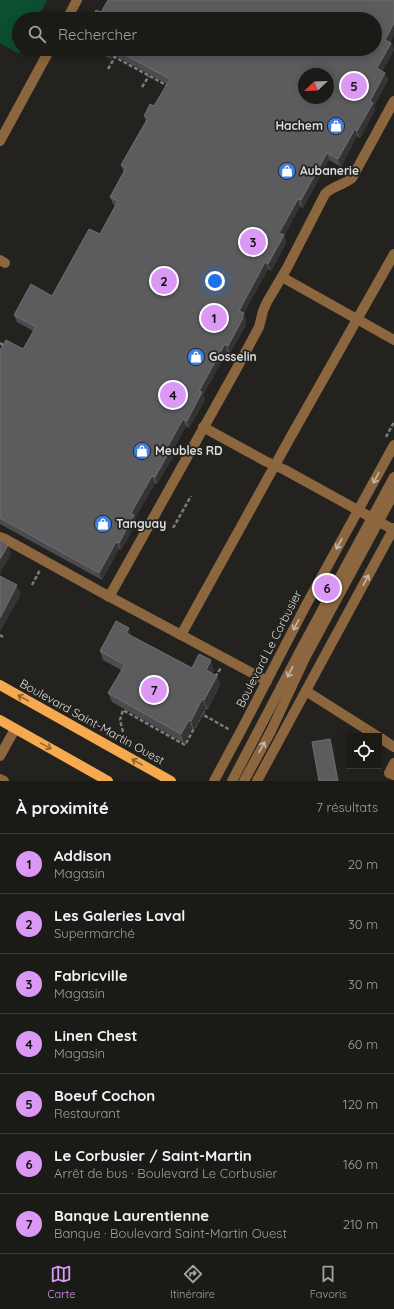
<!DOCTYPE html>
<html lang="fr">
<meta charset="utf-8">
<style>
body{margin:0;font-family:Quicksand,sans-serif;background:#272724;color:#f1f3f6}
.controls{position:absolute;right:12px;bottom:12px;display:grid;overflow:hidden;border-radius:0px;box-shadow:0 2px 10px #0003}
.controls button{width:36px;height:36px;display:grid;place-items:center;padding:0;border:0;border-bottom:1px solid #383836;background:#1a1a17;color:#f1f3f6;font:20px sans-serif}
.compass{position:absolute;left:298px;top:68px;width:36px;height:36px;border-radius:50%;background:#1a1a17;box-shadow:0 2px 10px #0003;rotate:247deg}
.you{position:absolute;left:215px;top:281px;width:14px;height:14px;margin:-10px;border:3px solid #fff;border-radius:50%;background:#1a73e8;box-shadow:0 0 0 6px #1a73e833}
.badge{display:grid;place-items:center;width:26px;height:26px;border-radius:50%;background:#db99f5;color:#111;font-size:13px;font-weight:700}
.pin{position:absolute;translate:-50% -50%;border:2px solid #fff;box-shadow:0 1px 4px #0006}
.list{margin:0;padding:0;list-style:none}
h2{display:flex;justify-content:space-between;align-items:center;height:52px;margin:0;padding:0 16px;font-size:17px}
h2 small{font-size:13px;font-weight:400;color:#9fa1a1}
.list li{display:grid;grid-template-columns:26px 1fr auto;gap:12px;align-items:center;box-sizing:border-box;height:60px;padding:0 16px;border-top:1px solid #383836}
.list b{display:block;font-size:15px;white-space:nowrap}
.list p{margin:0;font-size:13px;white-space:nowrap;color:#9fa1a1}
.list em{font-size:13px;font-style:normal;color:#9fa1a1}
.icon{flex:none;width:22px;height:22px;fill:none;stroke:currentColor;stroke-width:2;stroke-linecap:round;stroke-linejoin:round}
.map{position:relative;flex:none;width:394px;height:781px;overflow:hidden}
.search{position:absolute;background:#1a1a17;box-shadow:0 2px 10px #0003;left:12px;right:12px;top:12px;height:44px;display:flex;align-items:center;gap:10px;box-sizing:border-box;padding:0 14px;border-radius:22px;color:#9fa1a1;font-size:15px}
.sheet{height:472px;background:#1a1a17}
nav{display:flex;justify-content:space-around;align-items:center;box-sizing:border-box;height:56px;border-top:1px solid #383836;background:#1a1a17;font-size:11px;color:#9fa1a1}
nav a{display:grid;justify-items:center;gap:2px}
nav .on{color:#db99f5}
.map>svg:first-child{display:block}
</style>
<div class="map">
<svg width="394" height="781" viewBox="0 0 394 781">
<rect width="100%" height="100%" fill="#23221f"/>
<path fill="#0c4f30" d="M0,0h47l-10,19h-18v30h2l-2,5 -19,-11z"/>
<g fill="none" stroke-linecap="round" stroke-linejoin="round">
<g stroke="#7d7c7a" stroke-width="2.5" stroke-dasharray="4 2" stroke-linecap="butt">
<path d="M113,56l55,30"/>
<path d="M108,69l7,-12"/>
<path d="M142,87l7,-11"/>
<path d="M0,343l5,3"/>
<path d="M386,437l8,-15"/>
<path d="M173,528l18,-32"/>
<path d="M32,585l8,-15"/>
<path d="M0,635l3,2"/>
<path d="M215,677l6,-9"/>
<path d="M202,714l4,-6"/>
<path d="M123,732l-3,-12 3,-10 62,35 17,-31 28,16"/>
</g>
<g stroke="#8b663e" stroke-width="10">
<path d="M67,19l10,-19"/>
<path d="M0,141l50,-92"/>
<path d="M0,260l5,3"/>
<path d="M282,277l112,63"/>
<path d="M203,427l62,34 20,9 109,60"/>
<path d="M0,537l5,2 94,52 168,90"/>
<path d="M109,597l128,-229 22,-41 4,-16 4,-9 20,-34 38,-74c7,-8 19,-9 27,-16l42,-77"/>
<path d="M181,635l109,-197 104,-184"/>
<path d="M306,691l71,45"/>
<path d="M379,737l15,10"/>
<path d="M0,756l15,-27"/>
<path d="M394,763l-5,10 5,2"/>
<path d="M0,779l4,2"/>
<path d="M214,781l30,-56 61,-118 89,-162"/>
<path d="M232,781l68,-130 94,-174"/>
<path d="M244,781l27,-50 35,-75 88,-163"/>
<path d="M257,781l137,-253"/>
</g>
<g stroke="#f6a94f" stroke-width="10">
<path d="M0,685l171,96"/>
<path d="M0,720l108,61"/>
</g>
</g>
<g fill="#4c4b4f">
<path d="M101,12l289,30 1,1 3,7 -12,21 3,2 3,7 -14,26 1,4 -15,28 -3,-2 -16,31 -12,-7 -26,48 -3,-2 -16,30 2,7 -15,28 -3,-2 -24,44 2,8 -1,2 1,2 -16,28 -3,-1 -24,43 2,5 -16,28 -3,-2 -15,27 2,4 -8,13 -8,14 -2,-1 -20,35 2,4 -16,28 -2,-1 -17,31 -102,-56v-174l23,-1 10,-18 -16,-9 -3,-7 38,-19 48,-62 15,-28 -2,-2 -3,-7 14,-24 -3,-8 25,-44 -2,-5 10,-10 13,-22 -53,-29 -3,4 -19,-10h283z"/>
<path d="M131,636l61,32 22,2 -2,4 5,2 3,9 -12,24 -2,-1 -12,22 -2,-1 -8,14 -72,-41 -4,-9 13,-23 -18,-10 -3,-9z"/>
</g>
<g fill="#353435">
<path d="M394,23v13l-6,11 -3,-7z"/>
<path d="M391,43l3,7 -14,26 -3,-8z"/>
<path d="M110,49h1l3,6 -3,4 -3,-7z"/>
<path d="M385,73l3,7 -14,26 1,4 -15,28 -3,-7 13,-30z"/>
<path d="M355,129l2,7 -16,31 -3,-8z"/>
<path d="M327,153l2,7 -26,48 -2,-8z"/>
<path d="M298,199l2,7 -16,30 2,7 -15,28 -3,-7 11,-31z"/>
<path d="M265,262l3,7 -24,44 2,8 -1,2 1,2 -16,28 -2,-7 11,-35z"/>
<path d="M225,344l2,8 -24,43 2,5 -16,28 -2,-7 12,-30z"/>
<path d="M183,419l3,7 -15,27 2,4 -16,27 -2,-7 12,-29z"/>
<path d="M152,476l3,7 -20,35 2,4 -16,28 -2,-7 12,-30z"/>
<path d="M116,542l3,7 -17,31 -3,-7z"/>
<path d="M8,545l3,9 -11,20v-15z"/>
<path d="M17,585l4,9 -21,38v-14z"/>
<path d="M129,628l3,10 -6,-5z"/>
<path d="M211,660l3,10 -5,9 -3,-9z"/>
<path d="M217,676l3,9 -12,24 -4,-9z"/>
<path d="M202,699l4,9 -12,22 -3,-9z"/>
<path d="M189,720l3,9 -8,14 -3,-9z"/>
<path d="M330,739l2,5 6,37z"/>
</g>
<g fill="#5c5b5e" stroke="#706f71" fill-rule="evenodd">
<path d="M108,0h286v23l-9,17 6,3 -14,25 8,5 -15,28 3,2 -16,28 -2,-2 -17,30 -11,-6 -26,47 -3,-1 -19,34 5,2 -16,29 -3,-2 -26,49 5,2 -2,4 1,1 -15,28 -3,-2 -26,47 3,1 -15,29 -4,-2 -16,29 3,1 -7,14 -8,14 -3,-1 -21,37 3,2 -15,28 -3,-1 -17,31 -99,-55v-168l6,-10 17,9 13,-22 -22,-12 17,-31 21,12 37,-67 11,5 18,-33 -8,-4 16,-29 -5,-3 27,-47 -4,-2 6,-12 4,2 16,-27 -56,-30h261v-30h-284l5,-9 5,2zM304,74h24v24h-24z"/>
<path d="M103,49h7l-2,3z"/>
<path d="M0,540l8,5 -8,14z"/>
<path d="M0,576l17,9 -17,33z"/>
<path d="M116,621l13,7 -3,5 66,35 7,-14 12,6 -5,10 11,6 -13,24 -2,-1 -11,22 -2,-1 -8,14 -73,-41 17,-28 -25,-14z"/>
<path d="M330,739l8,42h-19l-7,-39z"/>
</g>
<defs><path id="oneway-shaft" d="M-6 0H5M1.5-3L5.5 0L1.5 3" fill="none" stroke-width="1.6" stroke-linecap="round" stroke-linejoin="round"/></defs>
<g stroke="#c4b9ac">
<use href="#oneway-shaft" transform="translate(376 478) rotate(118)"/>
<use href="#oneway-shaft" transform="translate(339 544) rotate(119)"/>
<use href="#oneway-shaft" transform="translate(366 580) rotate(-62)"/>
<use href="#oneway-shaft" transform="translate(296 625) rotate(118)"/>
<use href="#oneway-shaft" transform="translate(290 672) rotate(117)"/>
<use href="#oneway-shaft" transform="translate(262 747) rotate(-61)"/>
</g>
<g stroke="#8c6637">
<use href="#oneway-shaft" transform="translate(23 698) rotate(-151)"/>
<use href="#oneway-shaft" transform="translate(46 746) rotate(29)"/>
<use href="#oneway-shaft" transform="translate(137 762) rotate(-151)"/>
</g>
<defs>
<symbol id="shop-disc" viewBox="-11 -11 22 22"><circle r="9.5" fill="#3f7fe0" stroke="#23221f"/><path d="M-5-2.5h2.3a2.7 3.5 0 0 1 5.4 0H5L5.5 6h-11ZM-1.5-2.5h3a1.5 2.3 0 0 0-3 0Z" fill="#fff"/></symbol>
</defs>
<g fill-rule="evenodd">
<use href="#shop-disc" x="326" y="116" width="20" height="20"/>
<use href="#shop-disc" x="277" y="161" width="20" height="20"/>
<use href="#shop-disc" x="186" y="347" width="20" height="20"/>
<use href="#shop-disc" x="132" y="441" width="20" height="20"/>
<use href="#shop-disc" x="93" y="514" width="20" height="20"/>
</g>
<g text-anchor="middle" stroke-width="3.5" stroke-linejoin="round" paint-order="stroke">
<g font-size="12" font-weight="bold" fill="#dddddb" stroke="#23221f" text-anchor="start">
<text x="323" y="130" text-anchor="end">Hachem</text>
<text x="300" y="175">Aubanerie</text>
<text x="209" y="361">Gosselin</text>
<text x="155" y="455">Meubles RD</text>
<text x="116" y="528">Tanguay</text>
</g>
<g font-size="12" fill="#dddddb" stroke="#23221f">
<text transform="translate(269 649) rotate(-63)" y="4">Boulevard Le Corbusier</text>
<text transform="translate(92 722) rotate(29)" y="4">Boulevard Saint-Martin Ouest</text>
</g>
</g>
</svg>
<div class="controls">
<button><svg class="icon" aria-label="locate" viewBox="0 0 24 24"><circle cx="12" cy="12" r="6"/><path d="M12 2v4M12 18v4M2 12h4M18 12h4"/></svg></button>
</div>
<svg class="compass" viewBox="-18 -18 36 36"><path d="M0-13l5 13h-10z" fill="#e53935"/><path d="M0 13l5-13h-10z" fill="#9fa1a1"/></svg>
<div class="you"></div>
<div class="pin badge" style="left:214px;top:318px">1</div>
<div class="pin badge" style="left:164px;top:281px">2</div>
<div class="pin badge" style="left:253px;top:242px">3</div>
<div class="pin badge" style="left:173px;top:395px">4</div>
<div class="pin badge" style="left:354px;top:86px">5</div>
<div class="pin badge" style="left:327px;top:588px">6</div>
<div class="pin badge" style="left:154px;top:690px">7</div>
<div class="search"><svg class="icon" aria-label="search" viewBox="0 0 24 24"><circle cx="10" cy="10" r="6"/><path d="M15 15l6 6"/></svg>Rechercher</div>
</div>
<section class="sheet">
<h2>À proximité<small>7 résultats</small></h2>
<ul class="list">
<li><span class="badge">1</span><div><b>Addison</b><p>Magasin</p></div><em>20 m</em></li>
<li><span class="badge">2</span><div><b>Les Galeries Laval</b><p>Supermarché</p></div><em>30 m</em></li>
<li><span class="badge">3</span><div><b>Fabricville</b><p>Magasin</p></div><em>30 m</em></li>
<li><span class="badge">4</span><div><b>Linen Chest</b><p>Magasin</p></div><em>60 m</em></li>
<li><span class="badge">5</span><div><b>Boeuf Cochon</b><p>Restaurant</p></div><em>120 m</em></li>
<li><span class="badge">6</span><div><b>Le Corbusier / Saint-Martin</b><p>Arrêt de bus · Boulevard Le Corbusier</p></div><em>160 m</em></li>
<li><span class="badge">7</span><div><b>Banque Laurentienne</b><p>Banque · Boulevard Saint-Martin Ouest</p></div><em>210 m</em></li>
</ul>
</section>
<nav>
<a class="on"><svg class="icon" aria-label="map" viewBox="0 0 24 24"><path d="M3 6l6-2 6 2 6-2v14l-6 2-6-2-6 2zM9 4v14M15 6v14"/></svg>Carte</a>
<a><svg class="icon" aria-label="directions" viewBox="0 0 24 24"><path d="M12 3l9 9-9 9-9-9zM9 14v-3h6M13 9l2 2-2 2"/></svg>Itinéraire</a>
<a><svg class="icon" aria-label="saved" viewBox="0 0 24 24"><path d="M7 4h10v16l-5-4-5 4z"/></svg>Favoris</a>
</nav>
